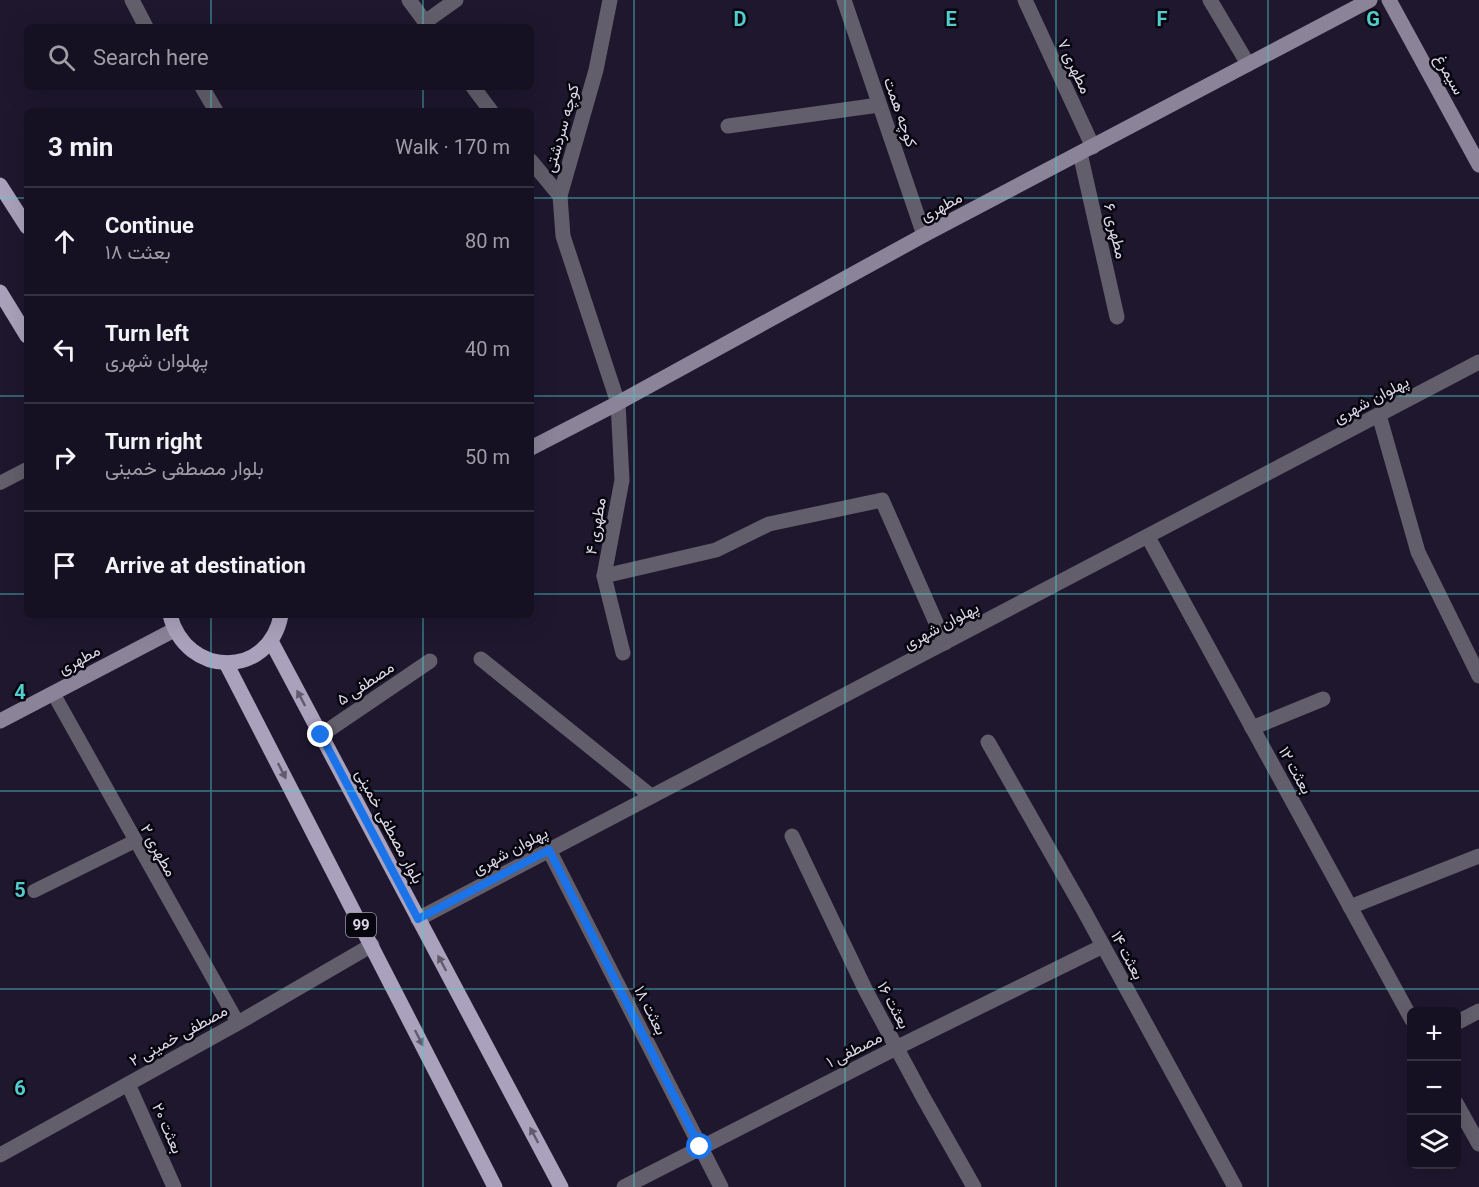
<!DOCTYPE html>
<meta charset="utf-8">
<style>
body{margin:0;font-family:Roboto,Vazirmatn,sans-serif;background:#1f1a2a;color:#f1f3f6}
.controls{position:absolute;right:18px;bottom:18px;display:grid;overflow:hidden;border-radius:9px;box-shadow:0 6px 24px #0002}
.controls button{width:54px;height:54px;display:grid;place-items:center;padding:0;border:0;border-bottom:2px solid #353140;background:#161122;color:#f1f3f6;font:30px sans-serif}
.stop{position:absolute;width:18px;height:18px;margin:-14px;border:4px solid #1a73e8;border-radius:50%;background:#fff}
.stop.end{background:#1a73e8;border-color:#fff;box-shadow:0 2px 6px #0008}
.list{margin:0;padding:0;list-style:none}
h2{display:flex;justify-content:space-between;align-items:center;height:78px;margin:0;padding:0 24px;font-size:26px}
h2 small{font-size:20px;font-weight:400;color:#9e9da5}
.list li{display:grid;grid-template-columns:39px 1fr auto;gap:18px;align-items:center;box-sizing:border-box;height:108px;padding:0 24px;border-top:2px solid #353140}
.list b{display:block;font-size:22px;white-space:nowrap}
.list p{margin:0;font-size:20px;white-space:nowrap;color:#9e9da5}
.list em{font-size:20px;font-style:normal;color:#9e9da5}
.icon{flex:none;width:33px;height:33px;fill:none;stroke:currentColor;stroke-width:2;stroke-linecap:round;stroke-linejoin:round}
.map{position:relative;flex:none;width:1479px;height:1187px;overflow:hidden}
.search{position:absolute;background:#161122;box-shadow:0 6px 24px #0002;left:24px;top:24px;width:510px;height:66px;display:flex;align-items:center;gap:15px;box-sizing:border-box;padding:0 21px;border-radius:9px;color:#9e9da5;font-size:22px}
.panel{position:absolute;background:#161122;box-shadow:0 6px 24px #0002;left:24px;top:108px;width:510px;height:510px;border-radius:9px}
.map>svg:first-child{display:block}
</style>
<div class="map">
<svg width="1479" height="1187" viewBox="0 0 1479 1187">
<rect width="100%" height="100%" fill="#1e172e"/>
<g fill="none" stroke-linecap="round" stroke-linejoin="round">
<g stroke="#625e6b" stroke-width="14">
<path d="M0,483l27,-14"/>
<path d="M53,693l185,330"/>
<path d="M34,891l101,-50"/>
</g>
<g stroke="#625e6b" stroke-width="15">
<path d="M132,0l14,27"/>
<path d="M409,0l20,27"/>
<path d="M610,0l-14,70 -36,126 3,40 55,167 4,77 -18,96 19,77"/>
<path d="M844,0l80,235"/>
<path d="M1025,0l68,147"/>
<path d="M1210,0l38,64"/>
<path d="M425,22l31,-22"/>
<path d="M202,87l14,24"/>
<path d="M473,87l18,24"/>
<path d="M728,126l151,-21"/>
<path d="M1080,153l37,164"/>
<path d="M531,161l29,35"/>
<path d="M1379,415l39,137 61,124"/>
<path d="M1148,537l264,483"/>
<path d="M604,576l112,-26 53,-26 113,-24 63,143"/>
<path d="M481,659l170,137"/>
<path d="M1252,728l71,-29"/>
<path d="M321,735l109,-74"/>
<path d="M988,742l95,167 152,278"/>
<path d="M792,836l74,155 57,106 51,90"/>
<path d="M549,850l172,337"/>
<path d="M1350,907l129,-51"/>
<path d="M418,919l1061,-557"/>
<path d="M1456,1023l23,-12"/>
<path d="M128,1084l46,103"/>
<path d="M1456,1103l23,41"/>
<path d="M0,1155l238,-132 134,-78"/>
<path d="M624,1187l272,-139 207,-102"/>
</g>
<g stroke="#8b8499" stroke-width="15">
<path d="M1389,0l90,165"/>
<path d="M531,448l87,-45 306,-168 446,-235"/>
<path d="M0,721l174,-91"/>
</g>
<g stroke="#aaa2bc" stroke-width="15">
<path d="M0,185l27,42"/>
<path d="M0,292l27,44"/>
<path d="M170,615c16,63 99,64 111,0"/>
<path d="M271,641l290,546"/>
<path d="M226,663l269,524"/>
</g>
</g>
<defs><path id="oneway-solid" d="M-6-.8H1V-3.2L6.5 0L1 3.2V.8H-6Z" transform="scale(1.5)"/></defs>
<g fill="#615b6e">
<use href="#oneway-solid" transform="translate(301 698) rotate(-118)"/>
<use href="#oneway-solid" transform="translate(282 771) rotate(63)"/>
<use href="#oneway-solid" transform="translate(442 963) rotate(-118)"/>
<use href="#oneway-solid" transform="translate(419 1038) rotate(63)"/>
<use href="#oneway-solid" transform="translate(534 1135) rotate(-118)"/>
</g>
<g fill="none" stroke-linecap="round" stroke-linejoin="round">
<path stroke="#1a73e8" stroke-width="8" d="M321,735l97,184 131,-69 151,297"/>
</g>
<path fill="none" stroke="#52cdcf" stroke-width="1.5" stroke-opacity="0.55" d="M211,0v27M423,0v27M634,0v1187M845,0v1187M1056,0v1187M1268,0v1187M211,87v24M423,87v24M0,198h27M531,198h948M0,396h27M531,396h948M0,594h27M531,594h948M211,615v572M423,615v572M0,791h1479M0,989h1479"/>
<g text-anchor="middle" stroke-width="5" stroke-linejoin="round" paint-order="stroke">
<rect fill="#07050e" stroke="#9b97a5" stroke-width="1.5" x="346" y="913" width="30" height="24" rx="4.5"/>
<g font-size="15" font-weight="bold" fill="#dad6e6">
<text x="361" y="930">99</text>
</g>
<g font-size="16" fill="#dad6e6" stroke="#07050e">
<text transform="translate(1075 66) rotate(65)" y="6">مطهری ۷</text>
<text transform="translate(1450 74) rotate(61)" y="6">سیمرغ</text>
<text transform="translate(901 112) rotate(71)" y="6">کوچه همت</text>
<text transform="translate(561 128) rotate(-74)" y="6">کوچه سردشتی</text>
<text transform="translate(941 206) rotate(-28)" y="6">مطهری</text>
<text transform="translate(1116 231) rotate(77)" y="6">مطهری ۶</text>
<text transform="translate(1371 399) rotate(-28)" y="6">پهلوان شهری</text>
<text transform="translate(595 526) rotate(-80)" y="6">مطهری ۴</text>
<text transform="translate(941 625) rotate(-28)" y="6">پهلوان شهری</text>
<text transform="translate(79 659) rotate(-28)" y="6">مطهری</text>
<text transform="translate(365 683) rotate(-34)" y="6">مصطفی ۵</text>
<text transform="translate(1296 770) rotate(61)" y="6">بعثت ۱۲</text>
<text transform="translate(390 826) rotate(62)" y="6">بلوار مصطفی خمینی</text>
<text transform="translate(159 850) rotate(61)" y="6">مطهری ۲</text>
<text transform="translate(510 850) rotate(-28)" y="6">پهلوان شهری</text>
<text transform="translate(1128 955) rotate(62)" y="6">بعثت ۱۴</text>
<text transform="translate(894 1005) rotate(62)" y="6">بعثت ۱۶</text>
<text transform="translate(651 1010) rotate(63)" y="6">بعثت ۱۸</text>
<text transform="translate(178 1035) rotate(-29)" y="6">مصطفی خمینی ۲</text>
<text transform="translate(854 1049) rotate(-27)" y="6">مصطفی ۱</text>
<text transform="translate(168 1128) rotate(66)" y="6">بعثت ۲۰</text>
</g>
</g>
<g font-size="20" text-anchor="middle" font-weight="bold" fill="#52cdcf" stroke="#07050e" stroke-width="5" stroke-linejoin="round" paint-order="stroke">
<text x="740" y="26">D</text>
<text x="951" y="26">E</text>
<text x="1162" y="26">F</text>
<text x="1373" y="26">G</text>
<text x="20" y="699">4</text>
<text x="20" y="897">5</text>
<text x="20" y="1095">6</text>
</g>
</svg>
<div class="controls">
<button>+</button>
<button>−</button>
<button><svg class="icon" aria-label="layers" viewBox="0 0 24 24"><path d="M12 4l9 5-9 5-9-5zM3 14l9 5 9-5"/></svg></button>
</div>
<div class="stop" style="left:700px;top:1147px"></div>
<div class="stop end" style="left:321px;top:735px"></div>
<div class="search"><svg class="icon" aria-label="search" viewBox="0 0 24 24"><circle cx="10" cy="10" r="6"/><path d="M15 15l6 6"/></svg>Search here</div>
<section class="panel">
<h2>3 min<small>Walk · 170 m</small></h2>
<ul class="list">
<li><svg class="icon" aria-label="ahead" viewBox="0 0 24 24"><path d="M12 20V5M6 11l6-6 6 6"/></svg><div><b>Continue</b><p>بعثت ۱۸</p></div><em>80 m</em></li>
<li><svg class="icon" aria-label="left" viewBox="0 0 24 24"><path d="M17 20v-9H6M10 6l-5 5 5 5"/></svg><div><b>Turn left</b><p>پهلوان شهری</p></div><em>40 m</em></li>
<li><svg class="icon" aria-label="right" viewBox="0 0 24 24"><path d="M7 20v-9h11M14 6l5 5-5 5"/></svg><div><b>Turn right</b><p>بلوار مصطفی خمینی</p></div><em>50 m</em></li>
<li><svg class="icon" aria-label="arrive" viewBox="0 0 24 24"><path d="M6 21V4h12l-3 4 3 4H6"/></svg><div><b>Arrive at destination</b></div></li>
</ul>
</section>
</div>
